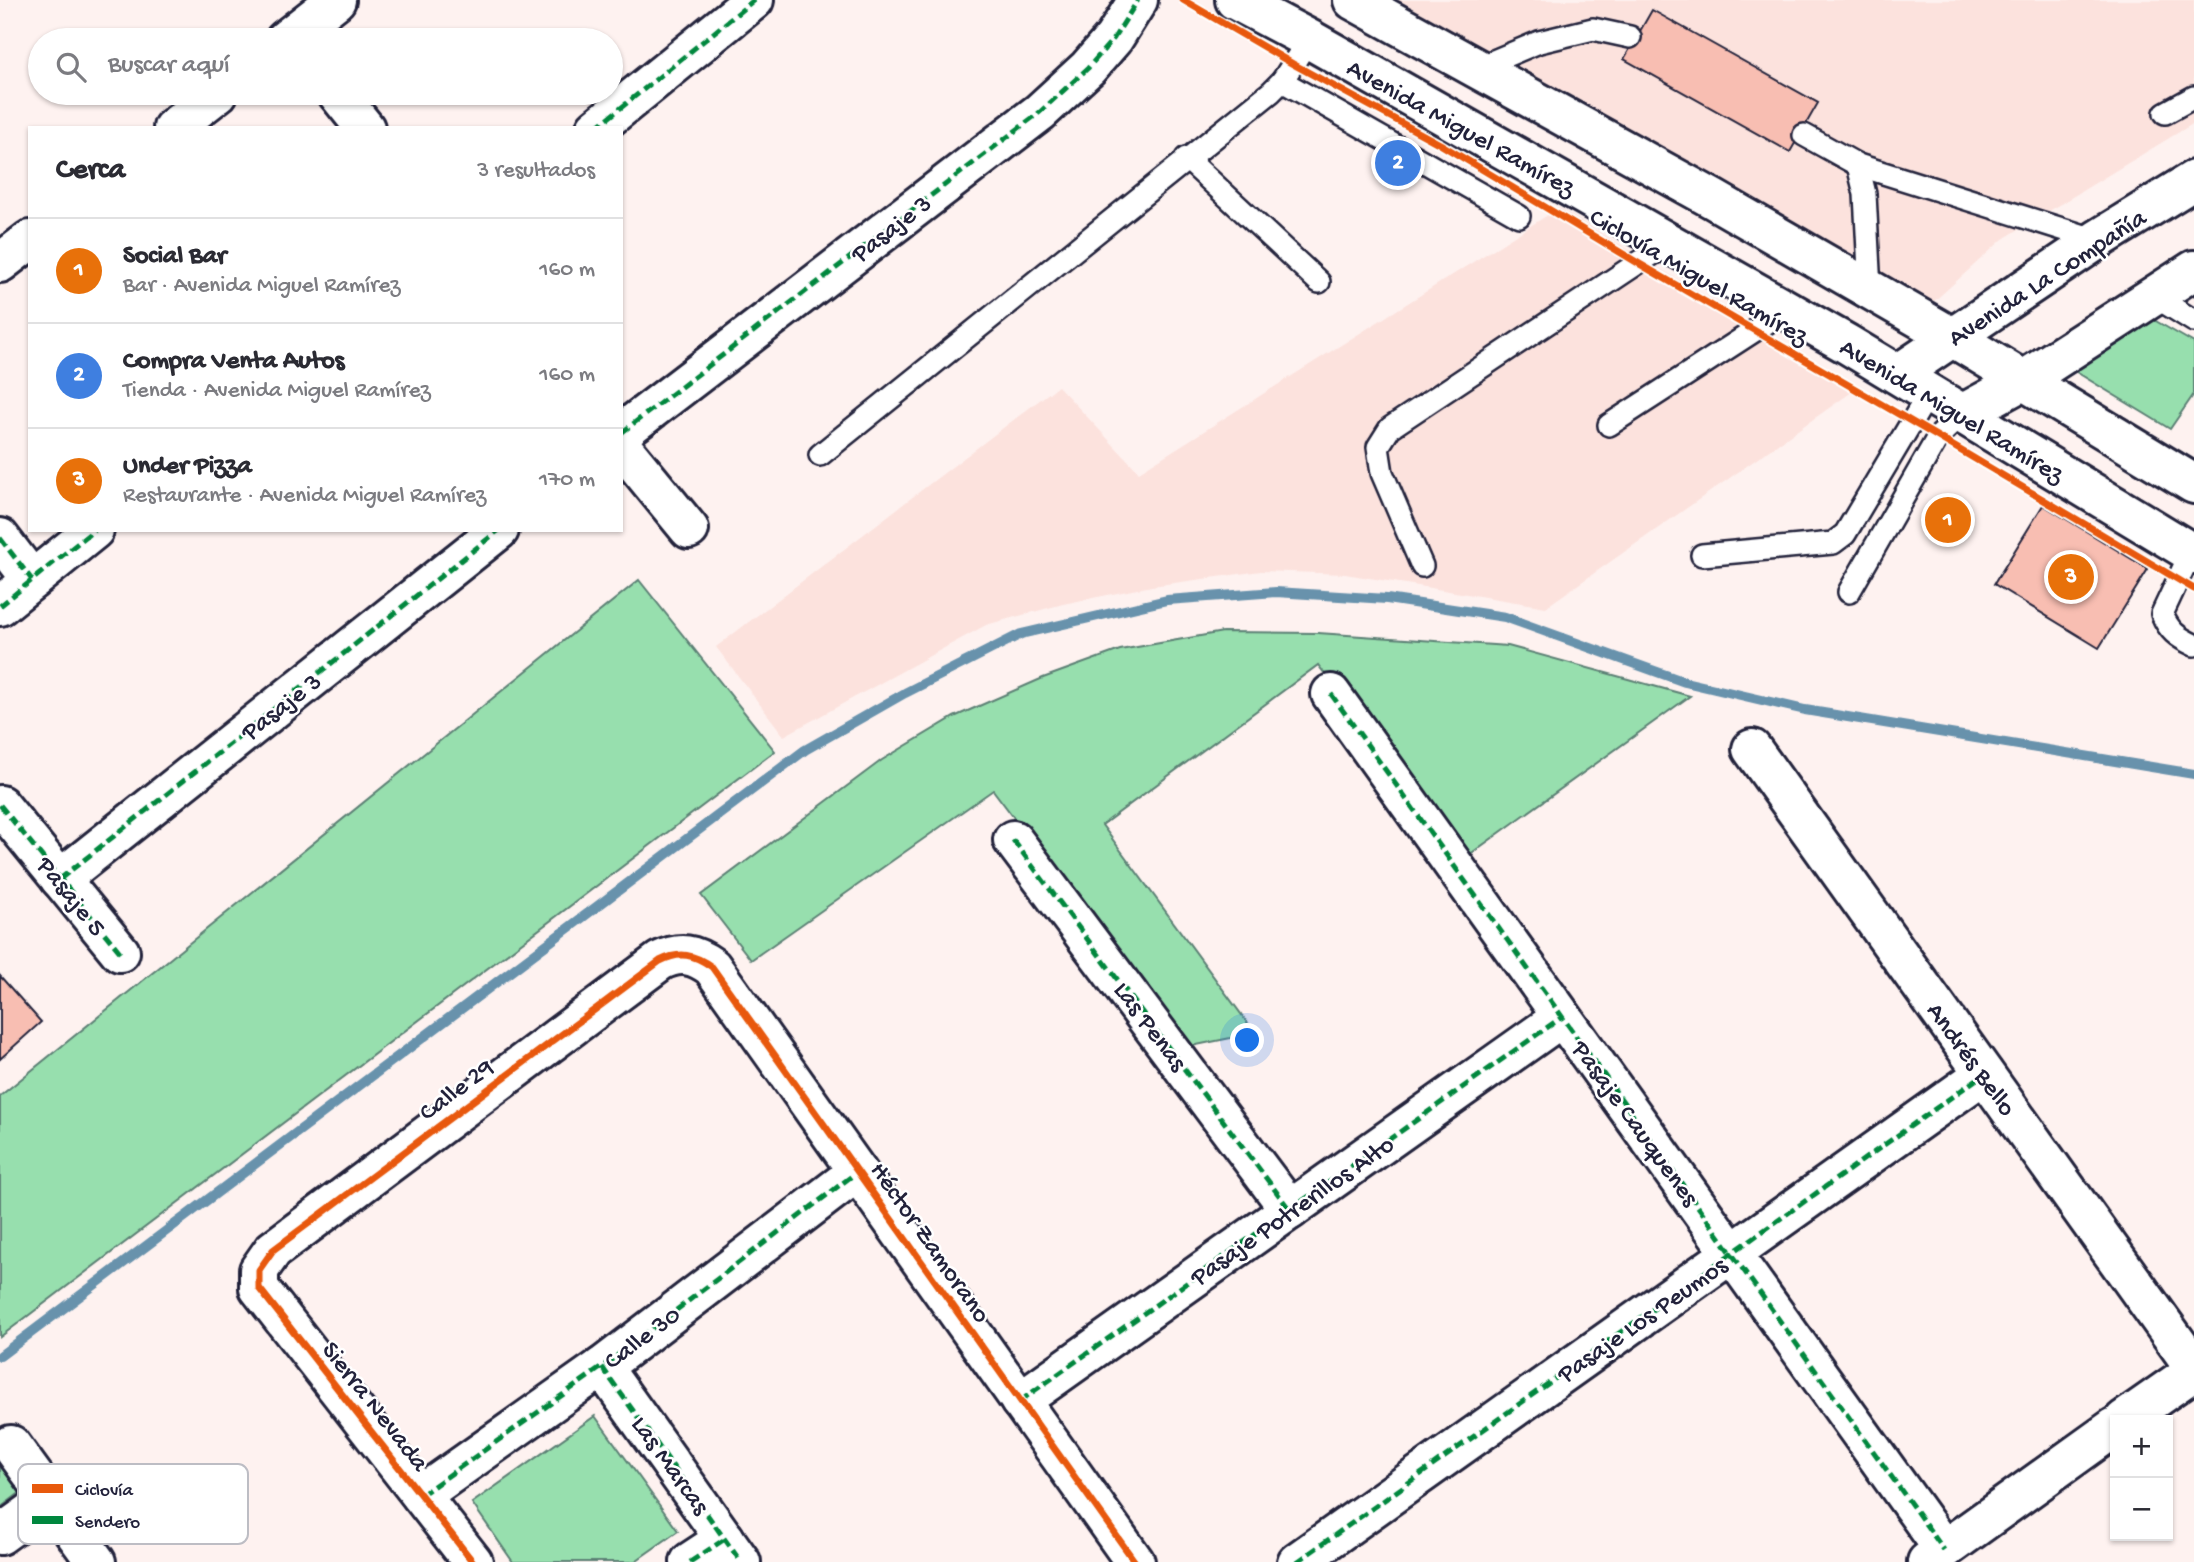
<!DOCTYPE html>
<html lang="es">
<meta charset="utf-8">
<style>
body{margin:0;font-family:"Gochi Hand",sans-serif;background:#f2f2f3;color:#2b2b33}
.controls{position:absolute;right:21px;bottom:21px;display:grid;overflow:hidden;border-radius:0px;box-shadow:0 2px 5px #0004}
.controls button{width:63px;height:63px;display:grid;place-items:center;padding:0;border:0;border-bottom:2px solid #e1e1e2;background:#fff;color:#2b2b33;font:35px sans-serif}
.you{position:absolute;left:1248px;top:1041px;width:24px;height:24px;margin:-18px;border:5px solid #fff;border-radius:50%;background:#1a73e8;box-shadow:0 0 0 10px #1a73e833}
.badge{display:grid;place-items:center;width:46px;height:46px;border-radius:50%;background:#c8321e;color:#fff;font-size:23px;font-weight:700}
.pin{position:absolute;translate:-50% -50%;border:4px solid #fff;box-shadow:0 2px 7px #0006}
.list{margin:0;padding:0;list-style:none}
h2{display:flex;justify-content:space-between;align-items:center;height:91px;margin:0;padding:0 28px;font-size:30px}
h2 small{font-size:23px;font-weight:400;color:#7c7c81}
.list li{display:grid;grid-template-columns:46px 1fr auto;gap:21px;align-items:center;box-sizing:border-box;height:105px;padding:0 28px;border-top:2px solid #e1e1e2}
.list b{display:block;font-size:26px;white-space:nowrap}
.list p{margin:0;font-size:23px;white-space:nowrap;color:#7c7c81}
.list em{font-size:23px;font-style:normal;color:#7c7c81}
.icon{flex:none;width:38px;height:38px;fill:none;stroke:currentColor;stroke-width:2;stroke-linecap:round;stroke-linejoin:round}
.map{position:relative;flex:none;width:2194px;height:1562px;overflow:hidden}
.search{position:absolute;background:#fff;box-shadow:0 2px 5px #0004;left:28px;top:28px;width:595px;height:77px;display:flex;align-items:center;gap:18px;box-sizing:border-box;padding:0 24px;border-radius:38px;color:#7c7c81;font-size:26px}
.panel{position:absolute;background:#fff;box-shadow:0 2px 5px #0004;left:28px;top:126px;width:595px;height:406px;border-radius:0px}
.map>svg:first-child{display:block}
</style>
<div class="map">
<svg width="2194" height="1562" viewBox="0 0 2194 1562">
<rect width="100%" height="100%" fill="#fef2f0"/>
<filter id="ink" filterUnits="userSpaceOnUse"><feTurbulence type="fractalNoise" baseFrequency=".0143" numOctaves="2"/><feDisplacementMap in="SourceGraphic" scale="14" xChannelSelector="R" yChannelSelector="G"/><feConvolveMatrix kernelMatrix="1 2 1 2 8 2 1 2 1" color-interpolation-filters="sRGB"/></filter>
<g filter="url(#ink)">
<g fill="#fce2dd">
<path d="M1357,0h837v123l-191,116 -83,75z"/>
<path d="M1559,208l300,179 -313,220 -201,-33 -84,-3 -109,15 -89,18 -77,21 -202,111 -68,-89 342,-261 81,86z"/>
</g>
<g fill="#97dfae" stroke="#5c8074" stroke-width="2">
<path d="M2154,320l40,23v51l-24,35 -97,-59z"/>
<path d="M639,580l136,171 -775,586v-241z"/>
<path d="M1223,632l95,1 190,13 182,50 -224,161 -148,-192 -216,160 153,208 -68,14 -194,-257 -242,170 -50,-65 181,-135 72,-43 89,-39 77,-28z"/>
<path d="M595,1416l83,115 -44,31h-121l-41,-59z"/>
<path d="M0,1461l21,31 -21,16z"/>
</g>
<g fill="none" stroke-linecap="round" stroke-linejoin="round">
<path stroke="#6892ac" stroke-width="10" d="M0,1356l805,-606 100,-57 116,-59 146,-34 109,-8 111,7 118,18 180,65 120,28 389,64"/>
</g>
<g fill="#f8beb2" stroke="#22223b" stroke-width="2">
<path d="M1652,10l166,93 -28,49 -166,-93z"/>
<path d="M2043,505l105,64 -49,79 -105,-64z"/>
<path d="M0,976l41,46 -41,37z"/>
</g>
<g fill="none" stroke-linecap="round" stroke-linejoin="round">
<defs>
<g id="service">
<path d="M1309,39l-27,42 237,135"/>
<path d="M1477,68l62,-26 54,-13 37,8"/>
<path d="M2165,113l29,-16"/>
<path d="M1804,135l54,30 239,75"/>
<path d="M1186,158l133,124"/>
<path d="M1858,165l7,29 5,96"/>
<path d="M2154,296l40,25"/>
<path d="M1609,425l159,-103 13,-16"/>
<path d="M820,455l451,-363 11,-11"/>
<path d="M2191,552l-29,62c7,17 15,23 32,31"/>
<path d="M1702,555l131,-12 12,-9 84,-141"/>
<path d="M1422,566l-40,-93 -4,-26 12,-19 248,-165 33,-20"/>
<path d="M1849,592l89,-155 24,-23"/>
</g>
<g id="minor">
<path d="M285,40l51,-40"/>
<path d="M337,93l28,35"/>
<path d="M173,128l45,-35"/>
<path d="M596,128l158,-128"/>
<path d="M0,263l30,-23"/>
<path d="M621,433l419,-321 48,-44 26,-30 24,-38"/>
<path d="M621,446l68,83"/>
<path d="M0,538l32,42"/>
<path d="M0,606l94,-76"/>
<path d="M1331,694l613,856"/>
<path d="M1752,749l442,618"/>
<path d="M0,805l120,147"/>
<path d="M1013,840l277,370"/>
<path d="M60,879l439,-349"/>
<path d="M602,1367l139,195"/>
<path d="M1020,1401l542,-384"/>
<path d="M11,1445l85,117"/>
<path d="M421,1495l181,-128 255,-195"/>
<path d="M0,1535l50,-36"/>
<path d="M473,1562l-214,-274v-18l14,-20 387,-289c20,-10 34,-7 52,6l423,595"/>
<path d="M690,1562l35,-23"/>
<path d="M1297,1562l687,-488"/>
</g>
<g id="tertiary">
<path d="M2124,1420l70,-49"/>
<path d="M1927,1562l188,-135"/>
</g>
<g id="secondary">
<path d="M1235,0l74,39 538,305 347,210"/>
<path d="M1353,0l360,199 239,138 242,147"/>
<path d="M1898,374l199,-134 97,-60"/>
<path d="M1962,414l62,-34 170,-110"/>
</g>
</defs>
<use href="#service" stroke="#22223b" stroke-width="26"/>
<use href="#minor" stroke="#22223b" stroke-width="44"/>
<use href="#tertiary" stroke="#22223b" stroke-width="44"/>
<use href="#secondary" stroke="#22223b" stroke-width="44"/>
<use href="#service" stroke="#fff" stroke-width="21"/>
<use href="#minor" stroke="#fff" stroke-width="38"/>
<use href="#tertiary" stroke="#fff" stroke-width="38"/>
<use href="#secondary" stroke="#fff" stroke-width="38"/>
<g stroke="#00873e" stroke-width="5" stroke-dasharray="10 5" stroke-linecap="butt">
<path d="M596,128l158,-128"/>
<path d="M621,433l419,-321 48,-44 26,-30 24,-38"/>
<path d="M0,538l32,42"/>
<path d="M0,606l94,-76"/>
<path d="M1331,694l613,856"/>
<path d="M0,805l120,147"/>
<path d="M1013,840l277,370"/>
<path d="M60,879l439,-349"/>
<path d="M602,1367l139,195"/>
<path d="M1020,1401l542,-384"/>
<path d="M421,1495l181,-128 255,-195"/>
<path d="M690,1562l35,-23"/>
<path d="M1297,1562l687,-488"/>
</g>
<defs>
<g id="cycleway">
<path d="M1183,0l110,64 147,80 198,119 300,174 256,152"/>
<path d="M473,1562l-214,-274v-18l14,-20 387,-289c20,-10 34,-7 52,6l423,595"/>
</g>
</defs>
<use href="#cycleway" stroke="#fff" stroke-width="11"/>
<use href="#cycleway" stroke="#e8590c" stroke-width="7"/>
</g>
</g>
<g text-anchor="middle" stroke-width="5" stroke-linejoin="round" paint-order="stroke">
<g font-size="26" fill="#22223b" stroke="#fff">
<text transform="translate(1462 126) rotate(29)" y="9">Avenida Miguel Ramírez</text>
<text transform="translate(890 227) rotate(-38)" y="9">Pasaje 3</text>
<text transform="translate(1700 275) rotate(30)" y="9">Ciclovía Miguel Ramírez</text>
<text transform="translate(2046 276) rotate(-33)" y="9">Avenida La Compañía</text>
<text transform="translate(1953 409) rotate(31)" y="9">Avenida Miguel Ramírez</text>
<text transform="translate(280 705) rotate(-38)" y="9">Pasaje 3</text>
<text transform="translate(73 895) rotate(51)" y="9">Pasaje 5</text>
<text transform="translate(1152 1025) rotate(53)" y="9">Las Penas</text>
<text transform="translate(1973 1058) rotate(54)" y="9">Andrés Bello</text>
<text transform="translate(455 1088) rotate(-37)" y="9">Calle 29</text>
<text transform="translate(1637 1122) rotate(54)" y="9">Pasaje Cauquenes</text>
<text transform="translate(1291 1209) rotate(-35)" y="9">Pasaje Potrerillos Alto</text>
<text transform="translate(932 1241) rotate(55)" y="9">Héctor Zamorano</text>
<text transform="translate(1641 1318) rotate(-35)" y="9">Pasaje Los Peumos</text>
<text transform="translate(641 1336) rotate(-37)" y="9">Calle 30</text>
<text transform="translate(377 1405) rotate(52)" y="9">Sierra Nevada</text>
<text transform="translate(672 1464) rotate(54)" y="9">Las Marcas</text>
</g>
</g>
<rect x="18" y="1464" width="230" height="80" rx="10" fill="#fff" stroke="#bdbdc4" stroke-width="2"/>
<rect x="32" y="1484" width="31" height="9" fill="#e8590c"/>
<rect x="32" y="1516" width="31" height="8" fill="#00873e"/>
<g font-size="19" fill="#22223b">
<text x="75" y="1495">Ciclovía</text>
<text x="75" y="1527">Sendero</text>
</g>
</svg>
<div class="controls">
<button>+</button>
<button>−</button>
</div>
<div class="you"></div>
<div class="pin badge" style="left:1948px;top:520px;background:#e8710a">1</div>
<div class="pin badge" style="left:1398px;top:163px;background:#3f7fe0">2</div>
<div class="pin badge" style="left:2071px;top:577px;background:#e8710a">3</div>
<div class="search"><svg class="icon" aria-label="search" viewBox="0 0 24 24"><circle cx="10" cy="10" r="6"/><path d="M15 15l6 6"/></svg>Buscar aquí</div>
<section class="panel">
<h2>Cerca<small>3 resultados</small></h2>
<ul class="list">
<li><span class="badge" style="background:#e8710a">1</span><div><b>Social Bar</b><p>Bar · Avenida Miguel Ramírez</p></div><em>160 m</em></li>
<li><span class="badge" style="background:#3f7fe0">2</span><div><b>Compra Venta Autos</b><p>Tienda · Avenida Miguel Ramírez</p></div><em>160 m</em></li>
<li><span class="badge" style="background:#e8710a">3</span><div><b>Under Pizza</b><p>Restaurante · Avenida Miguel Ramírez</p></div><em>170 m</em></li>
</ul>
</section>
</div>
